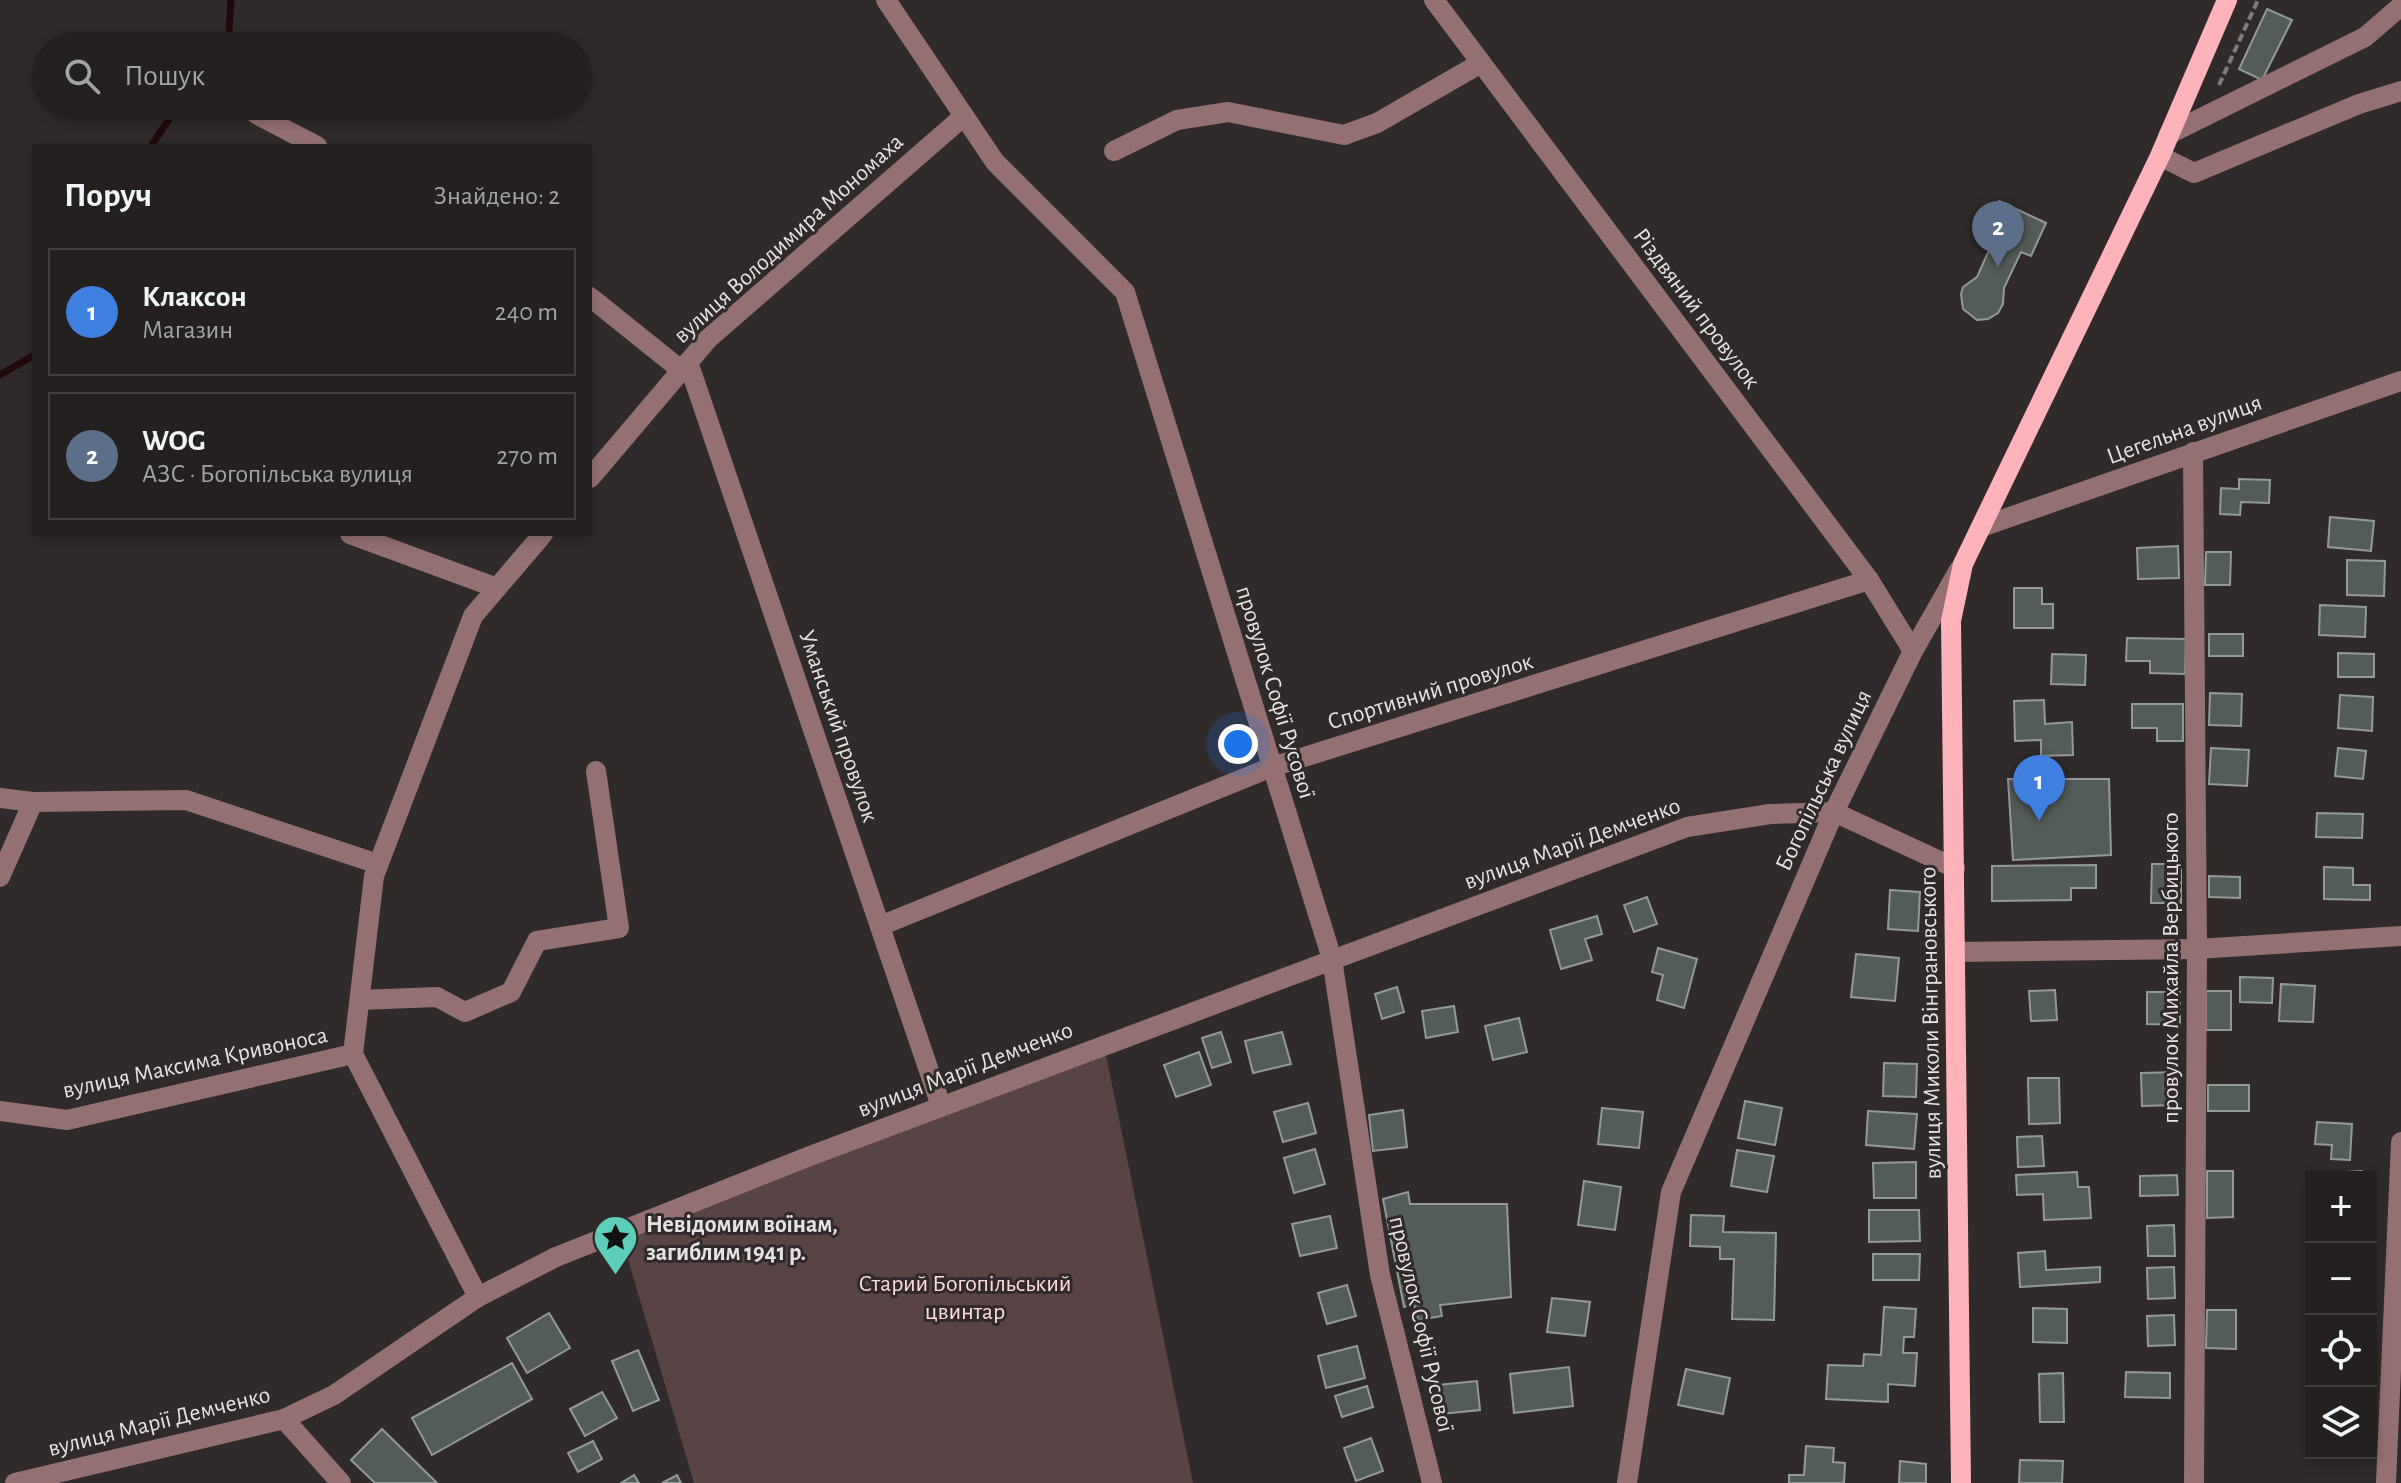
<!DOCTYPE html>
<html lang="uk">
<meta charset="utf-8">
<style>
body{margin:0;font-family:"Alegreya Sans",sans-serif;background:#302d2d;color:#f1f3f6}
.controls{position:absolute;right:24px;bottom:24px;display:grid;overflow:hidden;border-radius:0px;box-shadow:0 4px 12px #0003}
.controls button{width:72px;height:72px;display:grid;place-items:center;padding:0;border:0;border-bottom:2px solid #413e3e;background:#242020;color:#f1f3f6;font:40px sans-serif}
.you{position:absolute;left:1238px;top:744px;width:28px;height:28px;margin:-20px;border:6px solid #fff;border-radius:50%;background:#1a73e8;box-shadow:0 0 0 12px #1a73e833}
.badge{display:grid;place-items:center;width:52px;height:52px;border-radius:50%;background:#5cceba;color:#fff;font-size:26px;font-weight:700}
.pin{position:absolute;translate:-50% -66px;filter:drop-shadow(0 2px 4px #0008)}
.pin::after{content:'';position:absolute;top:42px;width:28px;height:24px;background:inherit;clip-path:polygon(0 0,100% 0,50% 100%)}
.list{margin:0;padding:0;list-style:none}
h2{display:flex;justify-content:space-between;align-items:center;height:104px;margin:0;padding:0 32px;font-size:34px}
h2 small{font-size:26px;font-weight:400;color:#a3a3a5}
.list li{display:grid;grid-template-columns:52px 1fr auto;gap:24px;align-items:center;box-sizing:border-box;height:128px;margin:0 16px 16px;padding:0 16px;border:2px solid #413e3e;border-radius:0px}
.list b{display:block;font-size:30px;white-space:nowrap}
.list p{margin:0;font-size:26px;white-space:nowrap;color:#a3a3a5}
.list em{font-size:26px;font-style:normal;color:#a3a3a5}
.icon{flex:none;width:44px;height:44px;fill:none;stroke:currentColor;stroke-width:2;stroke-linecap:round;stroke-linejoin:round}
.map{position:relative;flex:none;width:2401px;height:1483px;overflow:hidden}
.search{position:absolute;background:#242020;box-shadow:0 4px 12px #0003;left:32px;top:32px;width:560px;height:88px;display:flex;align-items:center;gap:20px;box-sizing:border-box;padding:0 28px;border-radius:44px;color:#a3a3a5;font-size:30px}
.panel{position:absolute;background:#242020;box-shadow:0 4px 12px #0003;left:32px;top:144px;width:560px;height:392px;border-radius:0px}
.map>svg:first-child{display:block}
</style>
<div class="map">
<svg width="2401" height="1483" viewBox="0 0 2401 1483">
<rect width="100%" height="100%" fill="#302a2a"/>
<path fill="#5a4344" d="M1104,1045l89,438h-499l-74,-251z"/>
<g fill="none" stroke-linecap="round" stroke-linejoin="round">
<g stroke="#21080c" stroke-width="7">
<path d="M228,46l3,-46"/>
<path d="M151,146l27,-40"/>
<path d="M0,375l34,-20"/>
</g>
</g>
<g fill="#545c5a" stroke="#929a98" stroke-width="2">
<path d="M2267,9l25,11 -30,60 -23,-11z"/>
<path d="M1999,201l47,22 -15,33 -10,-4 -17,36 -1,16 -5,9 -10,6 -11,1 -14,-11 -2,-15 2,-7 14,-10 17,-38 -10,-4z"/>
<path d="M2239,479l31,1 -1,23 -28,-1 -1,13 -20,-1 1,-26 18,1z"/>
<path d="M2330,517l44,4 -3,30 -43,-4z"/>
<path d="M2178,546l1,32 -41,1 -1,-31z"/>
<path d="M2206,552h25l-1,33h-25z"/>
<path d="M2347,560l38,1 -1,35 -37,-1z"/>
<path d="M2014,588h28v16h11v24h-39z"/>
<path d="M2320,605l46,2 -1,30 -46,-2z"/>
<rect x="2209" y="634" width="34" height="22"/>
<path d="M2127,638l59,1 -1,35 -35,-1v-12h-24z"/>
<path d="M2338,653l36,1v23h-36z"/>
<path d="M2052,654l34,1 -1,30 -34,-1z"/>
<path d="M2210,693l32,1 -1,32 -32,-1z"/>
<path d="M2340,695l33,2 -1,34 -34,-3z"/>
<path d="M2044,700l1,24 27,-2 1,33 -32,1v-16l-26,1 -1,-40z"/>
<path d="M2132,704h51v37h-26v-13h-25z"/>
<path d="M2211,748l38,2 -2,36 -38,-2z"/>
<path d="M2338,748l28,3 -3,28 -28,-3z"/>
<path d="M2008,779h101l2,76 -98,5z"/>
<path d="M2317,813l46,1 -1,24 -46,-1z"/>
<path d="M2152,864h29v39h-30z"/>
<path d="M2096,865v23h-25v12l-79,1v-35z"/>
<path d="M2324,867l29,1v17h17v15l-46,-1z"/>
<path d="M2209,876l31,1v21l-31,-1z"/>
<path d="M1890,890l30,2 -2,39 -30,-2z"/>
<path d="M1647,897l10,27 -23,8 -10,-27z"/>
<path d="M1597,916l5,18 -17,5 7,21 -31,9 -11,-39z"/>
<path d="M1658,948l39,11 -13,49 -27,-8 6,-25 -11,-3z"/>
<path d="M1856,954l43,4 -4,43 -44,-4z"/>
<path d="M2240,977l33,1 -1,25 -32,-1z"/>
<path d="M2281,984l34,2 -2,36 -34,-1z"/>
<path d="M1397,987l7,25 -22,7 -7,-25z"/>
<path d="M2055,990l2,30 -26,1 -2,-30z"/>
<rect x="2206" y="991" width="25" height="39"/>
<path d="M2147,992h33v33l-33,-1z"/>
<path d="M1454,1006l4,26 -32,6 -4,-27z"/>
<path d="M1519,1018l8,34 -34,8 -8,-34z"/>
<path d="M1221,1032l10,30 -19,6 -10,-30z"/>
<path d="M1282,1032l9,32 -38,9 -8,-32z"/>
<path d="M1199,1052l12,33 -35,12 -12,-32z"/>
<path d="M1884,1063l33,1 -1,33 -33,-1z"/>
<path d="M2177,1072l1,33 -36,1 -1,-33z"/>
<path d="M2028,1078h31l1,45 -31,1z"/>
<rect x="2208" y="1085" width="41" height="26"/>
<path d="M1745,1101l37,7 -7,37 -37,-7z"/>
<path d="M1308,1103l8,30 -33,9 -9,-30z"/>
<path d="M1602,1108l41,4 -4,36 -41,-4z"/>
<path d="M1403,1110l4,37 -34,4 -4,-36z"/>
<path d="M1868,1111l49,3 -3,35 -48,-4z"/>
<path d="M2317,1122l35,2 -2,36 -19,-1 1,-14 -17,-1z"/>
<path d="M2042,1136l2,30 -26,1 -1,-30z"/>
<path d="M1315,1149l10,35 -31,9 -10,-35z"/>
<path d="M1737,1150l37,6 -7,36 -36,-6z"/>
<path d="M1916,1162v36h-42l-1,-35z"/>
<path d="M2207,1171h26v46l-26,1z"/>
<path d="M2362,1171v6h-51l-1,23 -2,-26z"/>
<path d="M2077,1172l1,15h11l2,31 -47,2 -1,-26 -26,1 -1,-20z"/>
<path d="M2177,1175l1,20 -38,1v-20z"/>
<path d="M1584,1181l37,6 -6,43 -37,-5z"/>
<path d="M1408,1192l2,12h97l4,93 -71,8 2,11 -24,4 -4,-16 -10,3 -21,-108z"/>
<path d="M1869,1210h50l1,31 -51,1z"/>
<path d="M1691,1215l33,1 -1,16 53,1 -2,87 -42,-1 2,-60h-14v-12l-30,-1z"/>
<path d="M1330,1216l7,32 -37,8 -8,-32z"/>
<path d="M2174,1225l1,31h-27l-1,-30z"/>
<path d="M2045,1251l1,19 54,-3v15l-80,5 -2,-34z"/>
<path d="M1873,1254h47l-1,26h-46z"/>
<path d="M2174,1267l1,31 -27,1 -1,-31z"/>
<path d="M1347,1285l9,31 -29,8 -9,-31z"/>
<path d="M1552,1298l38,4 -5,34 -38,-4z"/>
<path d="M1884,1307l32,2 -2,28h-10l-1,16h14l-2,33 -27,-2v18l-62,-3 2,-34 35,1 1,-12 17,1z"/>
<path d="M2033,1308l34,1v34l-34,-1z"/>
<path d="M2207,1310h29v39l-30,-1z"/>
<path d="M549,1313l21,35 -43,25 -20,-35z"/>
<path d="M2174,1315l1,30 -27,1 -1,-30z"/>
<path d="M1357,1346l8,32 -39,10 -8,-32z"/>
<path d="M638,1350l21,50 -26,11 -21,-50z"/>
<path d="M512,1363l20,36 -100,56 -20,-37z"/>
<path d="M1569,1367l4,39 -59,7 -4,-39z"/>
<path d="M1686,1369l44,9 -7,36 -45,-9z"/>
<path d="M2126,1372l44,1v25l-45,-1z"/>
<path d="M2063,1373l1,49h-24l-1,-48z"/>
<path d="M1477,1381l3,29 -39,4 -3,-29z"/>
<path d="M1367,1386l6,21 -31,10 -7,-21z"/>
<path d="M602,1392l15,26 -32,18 -15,-27z"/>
<path d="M382,1429l55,54h-62l-24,-23z"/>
<path d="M1371,1438l12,33 -27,10 -12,-33z"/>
<path d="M593,1441l9,18 -24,13 -10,-19z"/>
<path d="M1806,1446l28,2 -1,14 12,1 -1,20h-55v-8h15z"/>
<path d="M2020,1460l43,1 -1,22h-43z"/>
<path d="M1900,1461l26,3v19h-27z"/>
<path d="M634,1475l5,8h-18z"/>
<path d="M677,1475l4,8h-19z"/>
</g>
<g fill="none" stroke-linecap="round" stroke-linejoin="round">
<path stroke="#817c7c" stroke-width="4" stroke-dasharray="8 4" stroke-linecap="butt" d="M2219,85l39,-85"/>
<g stroke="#947072" stroke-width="20">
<path d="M886,0l109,162 130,130 207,667 48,316 52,208"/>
<path d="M1434,0l435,580 44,71"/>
<path d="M256,114l61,32"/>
<path d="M2169,134l196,-97 36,-31"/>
<path d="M1114,151l63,-31 51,-8 116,23 33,-12 104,-60"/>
<path d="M2160,156l34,17 165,-69 42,-13"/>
<path d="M590,297l91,73"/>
<path d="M688,362l253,744"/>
<path d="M2193,452l4,497 -3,534"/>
<path d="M590,478l118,-139 256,-223"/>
<path d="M1984,526l417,-145"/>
<path d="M350,534l147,54"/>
<path d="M0,798l33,4 153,-2 192,64"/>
<path d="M0,877l33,-75"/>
<path d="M880,926l392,-159 597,-187"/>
<path d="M1956,952l241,-3 204,-13"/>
<path d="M360,1000l77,-3 28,15 46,-20 26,-51 82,-13 -23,-157"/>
<path d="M0,1111l67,9 286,-66"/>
<path d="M478,1297l-125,-243 21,-178 99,-260 70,-82"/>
<path d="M284,1419l57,64"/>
<path d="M15,1483l269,-64 50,-24 144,-98 78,-40 254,-101 877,-329 83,-13 64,-2 121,56"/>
<path d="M1627,1483l44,-291 163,-380 79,-161 46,-81"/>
<path d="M2386,1483l15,-341"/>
</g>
<path stroke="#fdb3b9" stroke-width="20" d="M1961,1483l-10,-862 12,-57 197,-408 67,-156"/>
</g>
<defs>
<symbol id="sight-pin" viewBox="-11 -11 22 30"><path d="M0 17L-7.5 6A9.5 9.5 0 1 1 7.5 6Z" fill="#5cceba" stroke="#302a2a"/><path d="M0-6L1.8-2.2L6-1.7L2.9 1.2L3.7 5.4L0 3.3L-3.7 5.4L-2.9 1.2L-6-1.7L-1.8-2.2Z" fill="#111"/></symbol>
</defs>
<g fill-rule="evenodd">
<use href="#sight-pin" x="590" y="1212" width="51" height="69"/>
</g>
<g text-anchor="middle" stroke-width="6" stroke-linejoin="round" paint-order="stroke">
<g font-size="24" fill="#e6e2e2" stroke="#302a2a">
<text transform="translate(788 238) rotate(-42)" y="8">вулиця Володимира Мономаха</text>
<text transform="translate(1697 308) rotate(53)" y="8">Різдвяний провулок</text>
<text transform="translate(2184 429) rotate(-20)" y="8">Цегельна вулиця</text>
<text transform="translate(1430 691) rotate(-17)" y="8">Спортивний провулок</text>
<text transform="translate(1276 692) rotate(73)" y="8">провулок Софії Русової</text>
<text transform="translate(839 726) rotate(71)" y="8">Уманський провулок</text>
<text transform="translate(1823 780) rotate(-65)" y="8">Богопільська вулиця</text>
<text transform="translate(1572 843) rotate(-20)" y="8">вулиця Марії Демченко</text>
<text transform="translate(2170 968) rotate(-90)" y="8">провулок Михайла Вербицького</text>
<text transform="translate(1930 1023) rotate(-91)" y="8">вулиця Миколи Вінграновського</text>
<text transform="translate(195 1062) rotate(-12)" y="8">вулиця Максима Кривоноса</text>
<text transform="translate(965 1069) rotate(-21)" y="8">вулиця Марії Демченко</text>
<text transform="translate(1422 1324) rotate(77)" y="8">провулок Софії Русової</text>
<text transform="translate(159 1421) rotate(-14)" y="8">вулиця Марії Демченко</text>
</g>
<g font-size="24" font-weight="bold" fill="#e6e2e2" stroke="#302a2a" text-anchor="start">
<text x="646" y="1232">Невідомим воїнам,<tspan x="646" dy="28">загиблим 1941 р.</tspan></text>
</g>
<g font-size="24" fill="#fed8da" stroke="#302a2a">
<text x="965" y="1291">Старий Богопільський<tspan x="965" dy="28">цвинтар</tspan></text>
</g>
</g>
</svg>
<div class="controls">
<button>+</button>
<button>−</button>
<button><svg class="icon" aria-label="locate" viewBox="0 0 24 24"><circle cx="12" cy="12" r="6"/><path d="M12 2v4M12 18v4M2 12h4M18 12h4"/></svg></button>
<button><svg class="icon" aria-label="layers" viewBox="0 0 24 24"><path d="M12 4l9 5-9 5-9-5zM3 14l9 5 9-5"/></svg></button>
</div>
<div class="you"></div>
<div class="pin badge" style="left:2039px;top:821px;background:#3f7fe0">1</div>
<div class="pin badge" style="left:1998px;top:267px;background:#5c6f8a">2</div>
<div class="search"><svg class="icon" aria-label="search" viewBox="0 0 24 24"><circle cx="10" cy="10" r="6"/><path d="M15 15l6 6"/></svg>Пошук</div>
<section class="panel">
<h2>Поруч<small>Знайдено: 2</small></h2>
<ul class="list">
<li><span class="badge" style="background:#3f7fe0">1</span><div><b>Клаксон</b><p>Магазин</p></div><em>240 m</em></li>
<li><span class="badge" style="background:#5c6f8a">2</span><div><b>WOG</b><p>АЗС · Богопільська вулиця</p></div><em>270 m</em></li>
</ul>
</section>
</div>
